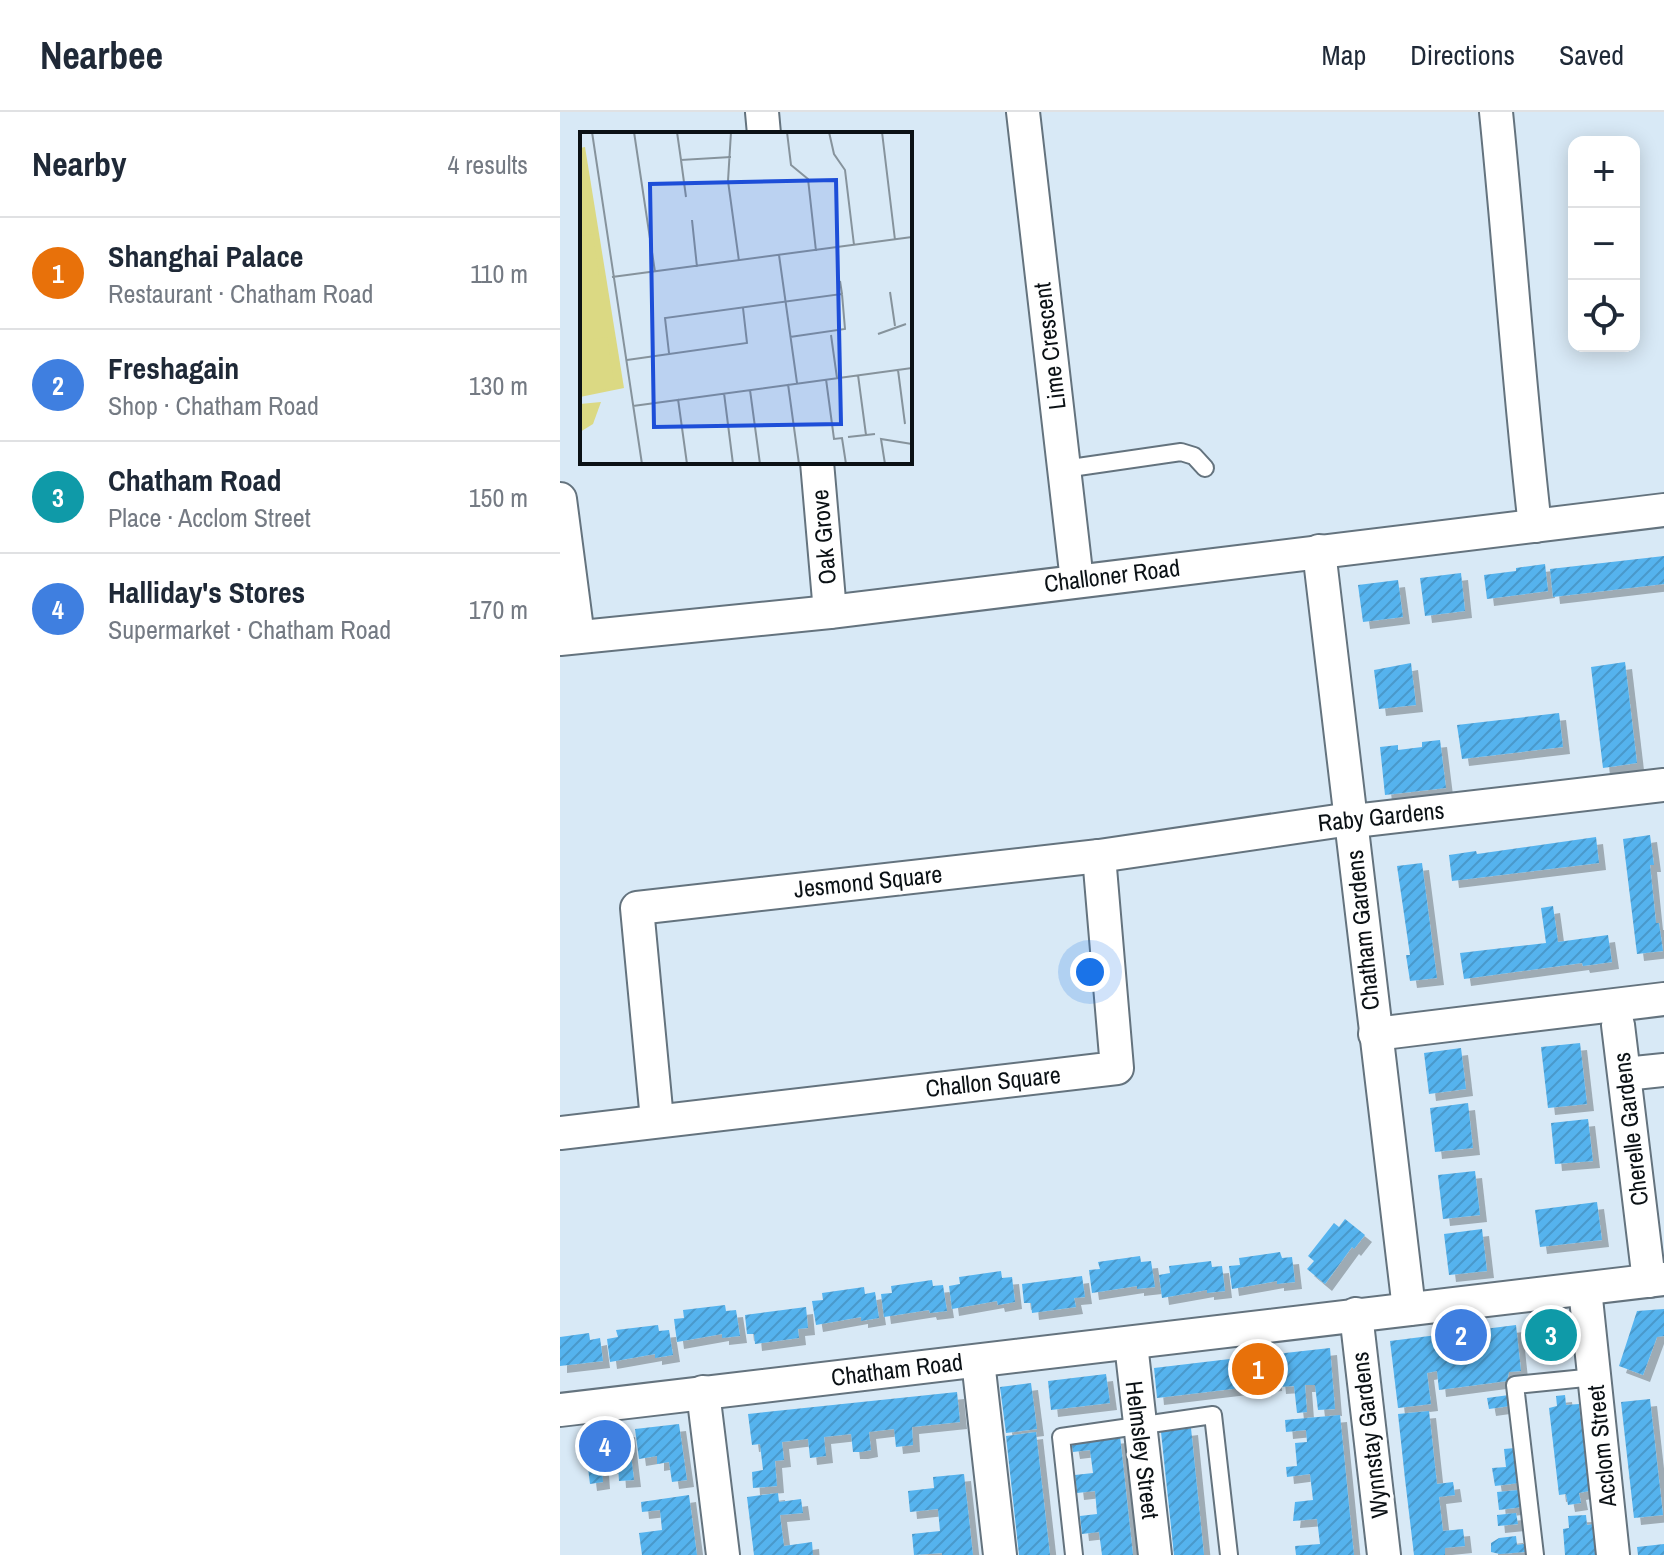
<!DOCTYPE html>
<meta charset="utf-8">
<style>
body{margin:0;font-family:"Archivo Narrow",sans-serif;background:#f2f2f3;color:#1f2937}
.controls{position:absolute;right:24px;top:24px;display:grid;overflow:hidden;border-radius:16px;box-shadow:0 4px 20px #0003}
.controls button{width:72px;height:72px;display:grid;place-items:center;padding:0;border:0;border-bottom:2px solid #e0e1e3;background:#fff;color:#1f2937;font:40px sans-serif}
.you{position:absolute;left:530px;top:860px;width:28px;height:28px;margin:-20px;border:6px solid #fff;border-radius:50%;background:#1a73e8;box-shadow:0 0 0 12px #1a73e833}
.badge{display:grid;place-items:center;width:52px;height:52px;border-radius:50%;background:#111827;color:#fff;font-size:26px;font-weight:700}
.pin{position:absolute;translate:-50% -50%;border:4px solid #fff;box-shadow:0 2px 8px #0006}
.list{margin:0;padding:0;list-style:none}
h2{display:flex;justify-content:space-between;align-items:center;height:104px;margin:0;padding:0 32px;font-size:34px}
h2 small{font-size:26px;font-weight:400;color:#747a83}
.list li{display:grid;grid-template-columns:52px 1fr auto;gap:24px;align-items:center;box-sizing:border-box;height:112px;padding:0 32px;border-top:2px solid #e0e1e3}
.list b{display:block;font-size:30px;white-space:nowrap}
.list p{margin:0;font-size:26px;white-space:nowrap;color:#747a83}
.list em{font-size:26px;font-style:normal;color:#747a83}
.icon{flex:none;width:44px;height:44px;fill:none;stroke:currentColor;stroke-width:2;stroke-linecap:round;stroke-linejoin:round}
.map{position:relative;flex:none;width:1104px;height:1443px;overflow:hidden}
header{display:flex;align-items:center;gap:48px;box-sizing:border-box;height:112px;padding:0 40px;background:#fff;border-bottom:2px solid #e0e1e3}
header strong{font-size:38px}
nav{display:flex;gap:44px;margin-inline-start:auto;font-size:28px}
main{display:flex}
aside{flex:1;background:#fff}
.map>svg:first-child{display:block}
</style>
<header>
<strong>Nearbee</strong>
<nav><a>Map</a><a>Directions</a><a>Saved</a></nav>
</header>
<main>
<aside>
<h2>Nearby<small>4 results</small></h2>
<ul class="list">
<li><span class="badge" style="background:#e8710a">1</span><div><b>Shanghai Palace</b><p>Restaurant · Chatham Road</p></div><em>110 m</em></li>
<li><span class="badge" style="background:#3f7fe0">2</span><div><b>Freshagain</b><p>Shop · Chatham Road</p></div><em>130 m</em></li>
<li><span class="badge" style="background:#0f9aa8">3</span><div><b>Chatham Road</b><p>Place · Acclom Street</p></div><em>150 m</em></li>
<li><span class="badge" style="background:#3f7fe0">4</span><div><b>Halliday's Stores</b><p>Supermarket · Chatham Road</p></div><em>170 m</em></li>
</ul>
</aside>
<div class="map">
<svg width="1104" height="1443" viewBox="0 0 1104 1443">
<defs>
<pattern id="building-hatch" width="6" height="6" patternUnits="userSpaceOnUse" patternTransform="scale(2)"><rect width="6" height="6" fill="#55b3ee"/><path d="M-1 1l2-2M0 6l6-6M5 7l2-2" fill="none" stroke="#4999cb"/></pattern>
<filter id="shadow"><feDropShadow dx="7" dy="7" stdDeviation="0" flood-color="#0004"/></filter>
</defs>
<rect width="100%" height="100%" fill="#d8e9f6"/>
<g fill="url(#building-hatch)" filter="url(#shadow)">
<path d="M1104,444v28l-111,13 -3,-28z"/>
<path d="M985,452l3,27 -61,8 -3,-24 32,-4v-3z"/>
<path d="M901,461l4,38 -40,5 -5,-38z"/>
<path d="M838,468l5,37 -40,5 -5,-37z"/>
<path d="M1065,550l12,101 -34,5 -12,-101z"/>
<path d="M851,551l5,42 -37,4 -5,-39z"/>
<path d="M999,601l4,34 -101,12 -5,-34z"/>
<path d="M880,628l6,48 -61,7 -5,-48 18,-2v5l24,-3v-5z"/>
<path d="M1090,723l4,30h-4l6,58h3l4,28 -26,3 -14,-115z"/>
<path d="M1036,725l3,26 -147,18 -3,-26 27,-4 1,3z"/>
<path d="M862,751l15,115 -27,3 -4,-26h4l-13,-89z"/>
<path d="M993,794l5,36 50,-7 4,27 -29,4 -1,-3 -118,16 -4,-26 86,-10 -5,-35z"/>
<path d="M1020,931l7,61 -39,4 -7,-61z"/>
<path d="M901,936l5,41 -37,5 -5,-41z"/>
<path d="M908,991l5,45 -38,4 -5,-44z"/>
<path d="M1028,1007l5,42 -38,3 -4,-41z"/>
<path d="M915,1059l5,44 -37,4 -5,-44z"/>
<path d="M1037,1090l5,38 -62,7 -5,-37z"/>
<path d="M785,1107l20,16 -11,14 -2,-2 -27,37 -18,-15 7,-8 -6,-5 26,-33 5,4z"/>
<path d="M922,1117l5,42 -38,4 -5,-41z"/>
<path d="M720,1140l2,6 10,-1 3,25 -18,2v-3l-45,8 -3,-23 11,-1 -1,-7z"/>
<path d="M580,1144l1,6 10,-1 4,26 -18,2v-3l-45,7 -3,-23 11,-1 -2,-7z"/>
<path d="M651,1149l1,6 10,-1 3,25 -18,2v-3l-45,8 -3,-23 11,-2 -1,-7z"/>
<path d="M441,1159l1,7 10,-1 3,25 -17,3 -1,-4 -45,8 -3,-23 11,-2 -1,-7z"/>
<path d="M522,1164l3,21 -11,1 2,9 -44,6 -1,-10h-7l-2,-19z"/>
<path d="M372,1168l1,6 10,-1 4,26 -17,2 -1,-3 -45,7 -3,-23 11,-1 -1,-7z"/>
<path d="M304,1175l1,7 10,-2 4,26 -18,3v-4l-45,8 -4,-24 11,-1 -1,-7z"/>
<path d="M165,1193l1,6 10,-1 4,26 -18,2v-4l-45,8 -3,-23 10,-1 -1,-8z"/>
<path d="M246,1195l2,21 -10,1 1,9 -44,6 -1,-10h-7l-2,-19z"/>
<path d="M1104,1197v27l-7,1 -14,38 -24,-9 18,-55z"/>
<path d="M1005,1209l2,25 -29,3 -3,-25z"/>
<path d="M98,1213l1,6 10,-1 4,25 -18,3v-4l-45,8 -3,-23 11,-2 -2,-7z"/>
<path d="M956,1213l5,46 -12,1 -2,9 -68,9 -2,-19 -10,2 4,31 -33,4 -8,-67z"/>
<path d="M29,1221l1,7 10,-2 3,23 -43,5v-29z"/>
<path d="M770,1236l5,61 -17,1 -3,-25h-10l2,27 -10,1 -3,-27 -15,1 -3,-33z"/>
<path d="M712,1242l3,30 -118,14 -3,-30z"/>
<path d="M546,1262l4,29 -59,7 -3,-29z"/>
<path d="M471,1271l6,46 -31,4 -6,-46z"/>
<path d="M397,1280l3,30 -48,5 1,18 -17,2 -2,-18 -25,3 2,18 -10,2h-8l-2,-18 -27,3 2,19 -16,2 -2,-19 -26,3 2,18 -9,1 2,25 -24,2 -1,-16 11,-2 -3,-26 -8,1 -4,-31z"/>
<path d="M949,1283l1,11 -21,3 -2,-11z"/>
<path d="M1005,1283l1,10 13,-1 10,87 -10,2 2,10 -13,2 -2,-11 -7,1 -10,-87 8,-2 -1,-10z"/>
<path d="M1090,1287l13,116 -29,3 -13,-116z"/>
<path d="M869,1299l8,73 16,-2 2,13 -16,2 4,34 20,-2 2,17 -20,2v7h-31l-9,-76 -7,-65z"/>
<path d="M780,1303l14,140h-58l-1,-9 25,-2 -3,-25 -24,2 2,-19 18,-2 -3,-26 -23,3 -1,-10 11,-1 -2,-23 12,-1 -1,-12 -20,2 -1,-12z"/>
<path d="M119,1312l8,56 -15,2 -3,-20 -12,2v-8l-18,3 -4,-30z"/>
<path d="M631,1316l13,127h-30l-13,-123z"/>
<path d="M68,1318l6,50 -15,1 -1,-15 -16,2 1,14 -13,2 -6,-48z"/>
<path d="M476,1320l14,123h-31l-13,-119z"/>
<path d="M560,1324l13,119h-31l-3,-23 -17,2 -2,-18 17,-2 -2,-23 -18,2 -2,-18 18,-2 -3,-23 -17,2 -2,-11z"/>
<path d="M955,1336l4,35 -24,3 -3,-18 14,-1 -2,-18z"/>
<path d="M404,1362l9,81h-31v-2l-28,2 -2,-21 28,-3 -2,-22 -28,3 -2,-21 26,-3 -1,-11z"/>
<path d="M960,1378l2,17 -23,3 -2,-18z"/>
<path d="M218,1381l1,9 22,-3 2,14 -23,2 4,31 28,-4 1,13h-59l-7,-58z"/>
<path d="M129,1383l8,60h-55l-3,-22 23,-3 -2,-20 -18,2 -1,-10z"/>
<path d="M956,1401l2,11 -20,2 -1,-11z"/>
<path d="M1026,1403l1,10 6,-1 3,31h-31l-2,-26 6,-1 -1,-12z"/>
<path d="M956,1424l1,9 7,-1 1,8 -25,2 -9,-2v-9l8,-5z"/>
<path d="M1104,1432v11h-26l-1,-8z"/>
</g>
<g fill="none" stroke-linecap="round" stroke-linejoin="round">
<defs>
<g id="service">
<path d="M504,357l117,-17 13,4 11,12"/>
<path d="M514,1443l-13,-118 152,-22 16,140"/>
<path d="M975,1443l-20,-170 80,-8"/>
</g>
<g id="minor">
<path d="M202,0l2,22"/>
<path d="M463,0l54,469"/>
<path d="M936,0c14,138 23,276 39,414"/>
<path d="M257,350l13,150"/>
<path d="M0,387l18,138"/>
<path d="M759,439l90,758"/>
<path d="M0,527l270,-27 834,-102"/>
<path d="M1058,913l31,256"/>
<path d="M815,922l289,-35"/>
<path d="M1065,962l39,-4"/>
<path d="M97,1008l-20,-212 462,-52 238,-35 26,-1 301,-35"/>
<path d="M0,1021l557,-65 -18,-212"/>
<path d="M1025,1177l28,266"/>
<path d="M796,1202l28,241"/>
<path d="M571,1232l24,211"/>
<path d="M418,1249l22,194"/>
<path d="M143,1280l20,163"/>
<path d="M0,1298l1104,-131"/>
</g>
</defs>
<use href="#service" stroke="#64737e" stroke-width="20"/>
<use href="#minor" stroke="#64737e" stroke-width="36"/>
<use href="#service" stroke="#fff" stroke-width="16"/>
<use href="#minor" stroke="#fff" stroke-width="32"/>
</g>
<g text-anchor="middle" stroke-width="7" stroke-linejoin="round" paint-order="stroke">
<g font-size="24" fill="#0b1115" stroke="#fff">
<text transform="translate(490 234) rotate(-97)" y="8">Lime Crescent</text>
<text transform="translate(264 425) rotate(-95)" y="8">Oak Grove</text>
<text transform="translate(552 464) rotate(-7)" y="8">Challoner Road</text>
<text transform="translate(821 705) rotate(-6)" y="8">Raby Gardens</text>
<text transform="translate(308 770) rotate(-6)" y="8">Jesmond Square</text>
<text transform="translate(803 818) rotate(-96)" y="8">Chatham Gardens</text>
<text transform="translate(433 970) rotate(-6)" y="8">Challon Square</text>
<text transform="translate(1071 1017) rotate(-97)" y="8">Cherelle Gardens</text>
<text transform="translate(337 1258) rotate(-7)" y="8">Chatham Road</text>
<text transform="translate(810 1323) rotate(-97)" y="8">Wynnstay Gardens</text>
<text transform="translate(1042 1334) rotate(-96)" y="8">Acclom Street</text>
<text transform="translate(582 1338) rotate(83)" y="8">Helmsley Street</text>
</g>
</g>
<g transform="translate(20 20)">
<rect width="332" height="332" fill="#d8e9f6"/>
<path d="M21,270l-8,22 -13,8v-28z" fill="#dbd983"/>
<path d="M5,15l39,241 -44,9v-249z" fill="#dbd983"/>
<path d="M13,102l6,40 -19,3v-41zM27,205l8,51 -35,5v-52z" fill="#dbd983"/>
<path fill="none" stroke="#86939c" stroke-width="2" d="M12,0l50,332M54,0l21,140M97,0l4,28 50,-3M151,0l-3,49 11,80M207,0l4,33 17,14 8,72M249,0l5,22 11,16 9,75M302,0l13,108M101,28l5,37M112,88l5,47M199,123l18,128M32,145l300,-40M310,160l5,34M298,202l28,-10M251,203l6,43M210,205l55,-8 -3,-35M89,221l-4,-35 177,-24 -2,-13M47,228l120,-17 -4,-35M318,238l7,54M278,243l8,60M246,247l8,60 8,-1 4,26M208,252l11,80M170,258l10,74M144,261l9,71M98,267l9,65M53,274l279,-38M268,305l27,-3M305,332l-4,-25 31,5"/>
<path fill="#1d4ed8" fill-opacity="0.15" stroke="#1d4ed8" stroke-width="4" d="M256,48l5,244 -187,3 -4,-243z"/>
<rect width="332" height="332" fill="none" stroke="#0b1115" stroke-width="4"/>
</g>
</svg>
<div class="controls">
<button>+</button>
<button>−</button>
<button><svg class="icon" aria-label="locate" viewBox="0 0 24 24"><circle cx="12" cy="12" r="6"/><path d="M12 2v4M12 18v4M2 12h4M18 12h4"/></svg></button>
</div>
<div class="you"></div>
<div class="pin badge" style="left:698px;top:1257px;background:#e8710a">1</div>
<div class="pin badge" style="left:901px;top:1223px;background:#3f7fe0">2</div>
<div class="pin badge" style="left:991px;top:1223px;background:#0f9aa8">3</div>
<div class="pin badge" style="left:45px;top:1334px;background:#3f7fe0">4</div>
</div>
</main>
